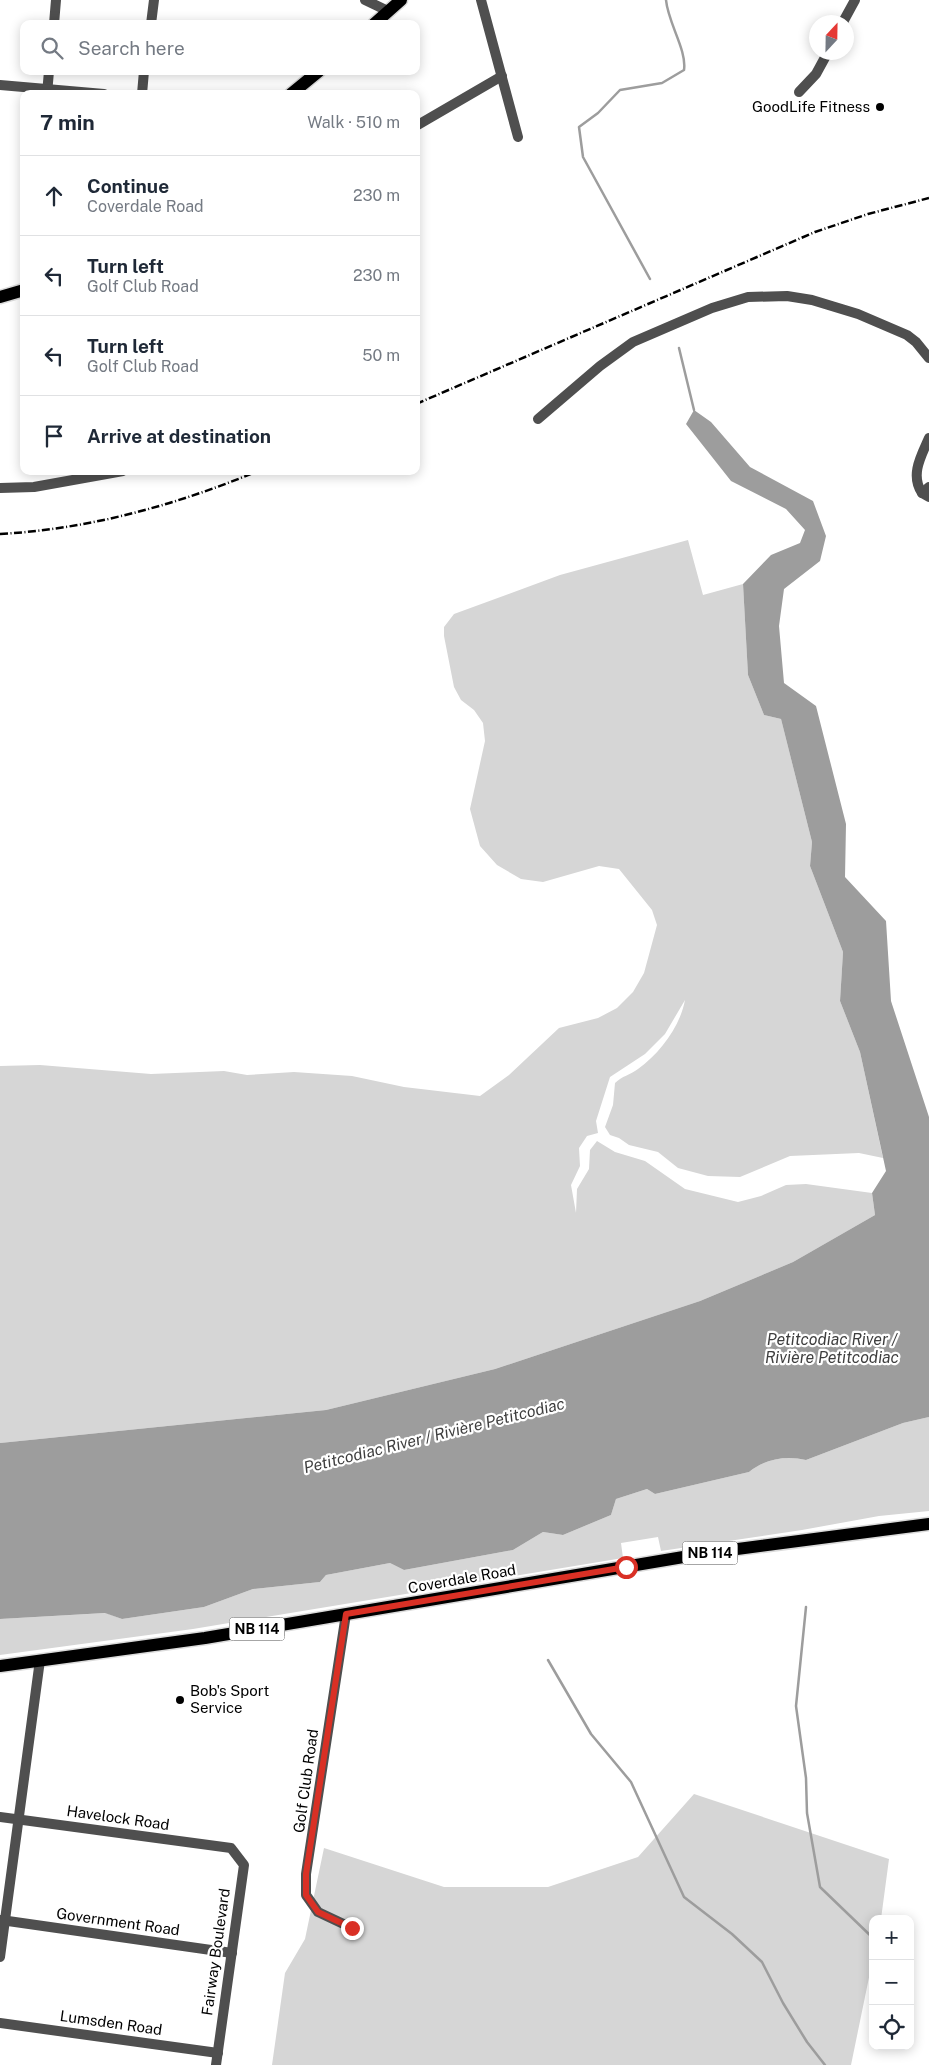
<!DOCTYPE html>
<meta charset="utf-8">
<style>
body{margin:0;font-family:"Public Sans",sans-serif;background:#f2f2f3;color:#1f2937}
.controls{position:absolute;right:15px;bottom:15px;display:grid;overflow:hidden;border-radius:10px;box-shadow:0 2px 12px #0003}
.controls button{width:45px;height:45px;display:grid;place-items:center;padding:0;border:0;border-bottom:1px solid #e0e1e3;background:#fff;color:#1f2937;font:25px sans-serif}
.compass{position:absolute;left:809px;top:15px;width:45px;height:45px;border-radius:50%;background:#fff;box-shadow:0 2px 12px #0003;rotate:22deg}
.stop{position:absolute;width:15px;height:15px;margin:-11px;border:4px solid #d93025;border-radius:50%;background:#fff}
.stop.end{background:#d93025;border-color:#fff;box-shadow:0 1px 5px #0008}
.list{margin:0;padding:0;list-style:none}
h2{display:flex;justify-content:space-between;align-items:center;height:65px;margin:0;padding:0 20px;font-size:21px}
h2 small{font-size:16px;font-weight:400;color:#747a83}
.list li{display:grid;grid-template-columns:32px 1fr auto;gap:15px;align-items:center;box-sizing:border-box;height:80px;padding:0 20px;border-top:1px solid #e0e1e3}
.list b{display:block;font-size:19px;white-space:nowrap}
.list p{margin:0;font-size:16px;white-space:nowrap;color:#747a83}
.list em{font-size:16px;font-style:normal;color:#747a83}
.icon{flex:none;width:28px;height:28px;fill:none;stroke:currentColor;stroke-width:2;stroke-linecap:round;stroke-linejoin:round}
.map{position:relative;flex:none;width:929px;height:2065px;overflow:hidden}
.search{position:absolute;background:#fff;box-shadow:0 2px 12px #0003;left:20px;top:20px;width:400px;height:55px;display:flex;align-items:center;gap:12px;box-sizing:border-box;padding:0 18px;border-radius:10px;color:#747a83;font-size:19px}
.panel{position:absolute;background:#fff;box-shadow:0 2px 12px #0003;left:20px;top:90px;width:400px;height:385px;border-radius:10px}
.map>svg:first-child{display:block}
</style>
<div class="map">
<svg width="929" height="2065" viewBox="0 0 929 2065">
<rect width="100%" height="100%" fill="#fff"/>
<g fill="#d6d6d6">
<path d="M688,540l15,55 40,-11 5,91 16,40 17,4 31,123 -2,24 33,86 -3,49 20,51 23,106 -24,-5 -69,3 -50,21 -32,-1 -30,-8 -20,-16 -29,-7 -10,-7 -9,-3 -5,-8 8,-22 2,-22c7,-7 15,-8 23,-14 22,-16 42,-42 47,-69l-20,34 -20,20 -35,23 -14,44 2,12 -11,3 -8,12 1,18 -9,19 5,28 1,-24 12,-20 1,-19 7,-9 18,11 30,9 40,28 53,13 23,-6 25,-11 20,-1 66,9 3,22 -82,47 -93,39 -205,68 -169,41 -326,33v-377l40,-1 111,9 73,-3 23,4 47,-3 58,4 52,11 76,9 29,-21 50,-47 39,-10 19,-10 16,-16 11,-19 13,-48 -5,-15 -33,-41 -20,-3 -56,16 -22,-3 -24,-14 -17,-19 -10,-37 15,-68 -2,-18 -9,-13 -13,-10 -7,-13 -10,-51v-9l10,-13 106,-39z"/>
<path d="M929,1417v94l-50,5 -77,14 -141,21 -3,-14 -37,6 2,15 -430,71 -193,26v-36l106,-6 16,6 82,-12 49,-18 67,-7 6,-7 64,-12 14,7 109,-20 30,-18 20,3 48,-20 5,-16 31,-10 8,5 94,-22c16,-13 37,-17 57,-12l97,-37z"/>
<path d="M694,1794l195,65 -8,60h-8v39l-22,107h-579l13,-92 20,-34 19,-91 120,39h104l90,-30z"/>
</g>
<path fill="#9d9d9d" d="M694,410l17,12 39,45 63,34 13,35 -6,25 -36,28 -5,37 5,57 32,23 30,118 -1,53 41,44 5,80 38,116v300l-26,6 -97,37c-20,-5 -41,-1 -57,12l-94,22 -8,-5 -31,10 -5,16 -48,20 -20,-3 -30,18 -109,20 -14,-7 -64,12 -6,7 -67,7 -49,18 -82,12 -17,-6 -105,6v-176l326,-33 169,-41 205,-68 93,-39 82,-47 -3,-22 14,-22 -26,-119 -20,-51 3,-49 -33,-86 2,-24 -31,-123 -17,-4 -16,-40 -5,-91 28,-29 29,-12 5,-13 -19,-21 -55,-28 -45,-57z"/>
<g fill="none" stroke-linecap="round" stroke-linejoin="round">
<g stroke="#9d9d9d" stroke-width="2.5">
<path d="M650,279l-67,-122 -4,-30 19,-14 22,-23 42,-7 22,-13c3,-20 -16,-47 -18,-70"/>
<path d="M679,348l15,62"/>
<path d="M806,1607l-10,99 10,72 1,35 13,74 53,51"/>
<path d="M548,1660l43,74 40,48 53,115 48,37 30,28 21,41 24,39 18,23"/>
</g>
<defs>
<g id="primary">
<path d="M374,24l27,-24"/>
<path d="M291,94l28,-23"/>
<path d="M0,297l24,-7"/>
<path d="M0,1666l205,-28 502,-85 222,-29"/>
</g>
</defs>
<use href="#primary" stroke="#dbdbdb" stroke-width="15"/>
<g stroke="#4f4f4f" stroke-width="10">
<path d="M365,0l23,11"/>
<path d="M481,0l37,137"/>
<path d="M843,22l12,-22"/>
<path d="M54,24l2,-24"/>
<path d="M151,24l3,-24"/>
<path d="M0,85l104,9"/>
<path d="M799,92l17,-18 12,-22"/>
<path d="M47,94l2,-23"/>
<path d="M142,94l2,-23"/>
<path d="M416,126l86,-50"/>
<path d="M538,419l62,-53 33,-24 79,-34 36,-11 39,-1 25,4 46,14 49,21 9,7 13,16"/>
<path d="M0,488l34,-1 89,-16"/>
<path d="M922,493c-12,-18 -1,-37 7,-55"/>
<path d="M346,1614l-40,260v21l12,17 34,16"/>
<path d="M0,1817l231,31 13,17 -28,200"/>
<path d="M1,1920l231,33"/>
<path d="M0,1957l40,-297"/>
<path d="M0,2023l218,30"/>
</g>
<path stroke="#4f4f4f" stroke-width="10" d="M929,487l-7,6 7,4"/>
<use href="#primary" stroke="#000" stroke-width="12"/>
<g stroke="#000" stroke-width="2.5" stroke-dasharray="8 2.5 1 2.5" stroke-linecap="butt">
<path d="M416,404l399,-172 53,-18 61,-16"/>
<path d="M0,534c90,-5 176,-29 258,-63"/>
</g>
</g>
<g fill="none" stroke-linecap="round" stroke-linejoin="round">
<path stroke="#d93025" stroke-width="6" d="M352,1928l-34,-16 -12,-17v-21l40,-260 280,-47"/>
</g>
<g fill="#000" stroke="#fff" stroke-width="2">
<circle cx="880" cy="107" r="5"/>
<circle cx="180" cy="1700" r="5"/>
</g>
<g text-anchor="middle" stroke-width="4.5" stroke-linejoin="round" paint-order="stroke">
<g fill="#fff" stroke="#4c4c4c" stroke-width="1">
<rect x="682.5" y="1541.5" width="55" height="23" rx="4"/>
<rect x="229.5" y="1617.5" width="55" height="23" rx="4"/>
</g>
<g font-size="14" font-weight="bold" fill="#000">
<text x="710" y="1558">NB 114</text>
<text x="257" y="1634">NB 114</text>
</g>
<g font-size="15" fill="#000" stroke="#fff" text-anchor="end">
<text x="870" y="112">GoodLife Fitness</text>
<text x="190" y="1696" text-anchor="start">Bob's Sport<tspan x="190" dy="17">Service</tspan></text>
</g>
<g font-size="15" fill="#000" stroke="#fff">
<text transform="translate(462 1579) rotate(-10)" y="5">Coverdale Road</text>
<text transform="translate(306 1781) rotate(-82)" y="5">Golf Club Road</text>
<text transform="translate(118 1818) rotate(8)" y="5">Havelock Road</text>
<text transform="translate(118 1922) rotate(8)" y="5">Government Road</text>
<text transform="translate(216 1952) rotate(-82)" y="5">Fairway Boulevard</text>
<text transform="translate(111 2023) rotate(8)" y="5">Lumsden Road</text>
</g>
<g font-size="16" font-style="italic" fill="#3e3e3e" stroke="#fff">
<text x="832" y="1345">Petitcodiac River /<tspan x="832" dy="18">Rivière Petitcodiac</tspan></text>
<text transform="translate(434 1435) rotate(-14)" y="6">Petitcodiac River / Rivière Petitcodiac</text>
</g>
</g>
</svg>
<div class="controls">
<button>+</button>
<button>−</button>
<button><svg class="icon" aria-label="locate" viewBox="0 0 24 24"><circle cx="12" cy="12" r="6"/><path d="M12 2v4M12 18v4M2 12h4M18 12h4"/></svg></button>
</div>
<svg class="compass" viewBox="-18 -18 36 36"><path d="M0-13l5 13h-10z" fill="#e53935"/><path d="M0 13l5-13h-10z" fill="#747a83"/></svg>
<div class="stop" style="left:626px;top:1567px"></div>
<div class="stop end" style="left:352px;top:1928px"></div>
<div class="search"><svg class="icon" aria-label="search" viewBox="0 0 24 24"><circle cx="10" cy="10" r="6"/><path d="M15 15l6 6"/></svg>Search here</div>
<section class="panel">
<h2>7 min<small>Walk · 510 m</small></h2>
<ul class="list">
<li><svg class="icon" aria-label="ahead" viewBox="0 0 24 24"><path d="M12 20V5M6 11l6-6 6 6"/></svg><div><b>Continue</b><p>Coverdale Road</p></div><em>230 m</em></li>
<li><svg class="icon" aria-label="left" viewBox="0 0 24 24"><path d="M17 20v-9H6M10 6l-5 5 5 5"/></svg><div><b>Turn left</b><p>Golf Club Road</p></div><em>230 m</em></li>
<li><svg class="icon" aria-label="left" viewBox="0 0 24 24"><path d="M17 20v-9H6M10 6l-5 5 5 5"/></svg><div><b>Turn left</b><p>Golf Club Road</p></div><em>50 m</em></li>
<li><svg class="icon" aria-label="arrive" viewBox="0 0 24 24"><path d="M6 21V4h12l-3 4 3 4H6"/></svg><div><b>Arrive at destination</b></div></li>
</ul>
</section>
</div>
